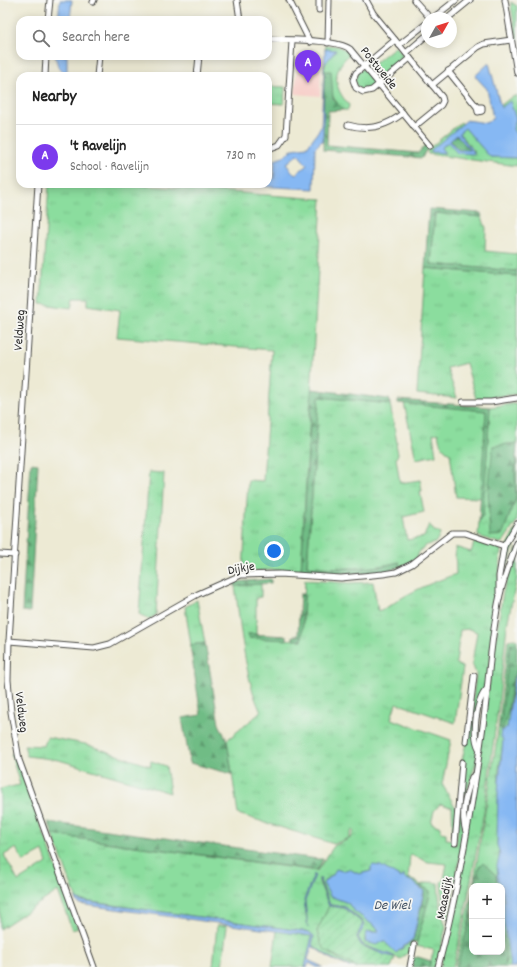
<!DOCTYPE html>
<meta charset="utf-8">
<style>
body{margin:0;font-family:Dekko,sans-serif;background:#f2f2f2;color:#222}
.controls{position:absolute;right:12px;bottom:12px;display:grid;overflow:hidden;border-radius:8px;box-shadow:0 2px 10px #0003}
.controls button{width:36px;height:36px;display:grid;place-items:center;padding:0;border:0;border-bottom:1px solid #e0e0e0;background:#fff;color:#222;font:20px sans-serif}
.compass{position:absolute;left:421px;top:12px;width:36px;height:36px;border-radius:50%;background:#fff;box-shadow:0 2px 10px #0003;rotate:51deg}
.you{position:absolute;left:274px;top:551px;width:14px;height:14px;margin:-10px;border:3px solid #fff;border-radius:50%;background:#1a73e8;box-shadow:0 0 0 6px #1a73e833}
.badge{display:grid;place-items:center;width:26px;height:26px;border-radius:50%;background:#7c3aed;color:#fff;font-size:13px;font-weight:700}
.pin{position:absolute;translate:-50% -33px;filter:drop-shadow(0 1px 2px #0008)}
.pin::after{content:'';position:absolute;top:21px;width:14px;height:12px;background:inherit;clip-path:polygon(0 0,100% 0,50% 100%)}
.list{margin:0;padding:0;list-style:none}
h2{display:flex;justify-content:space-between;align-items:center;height:52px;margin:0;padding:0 16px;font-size:17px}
h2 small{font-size:13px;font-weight:400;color:#767676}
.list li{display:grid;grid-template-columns:26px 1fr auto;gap:12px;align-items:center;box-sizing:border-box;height:64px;padding:0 16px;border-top:1px solid #e0e0e0}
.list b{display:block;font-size:15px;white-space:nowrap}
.list p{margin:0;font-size:13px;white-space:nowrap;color:#767676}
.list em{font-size:13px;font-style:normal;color:#767676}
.icon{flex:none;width:22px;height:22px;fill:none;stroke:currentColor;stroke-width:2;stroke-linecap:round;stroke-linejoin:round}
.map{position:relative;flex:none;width:517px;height:967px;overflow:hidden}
.search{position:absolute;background:#fff;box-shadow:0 2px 10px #0003;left:16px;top:16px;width:256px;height:44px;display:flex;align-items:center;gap:10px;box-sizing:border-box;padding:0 14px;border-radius:12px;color:#767676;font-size:15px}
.panel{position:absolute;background:#fff;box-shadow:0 2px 10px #0003;left:16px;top:72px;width:256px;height:116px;border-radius:12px}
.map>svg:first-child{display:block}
</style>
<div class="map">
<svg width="517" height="967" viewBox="0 0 517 967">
<defs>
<pattern id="grass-tufts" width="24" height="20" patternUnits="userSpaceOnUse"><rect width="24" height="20" fill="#8bdd9e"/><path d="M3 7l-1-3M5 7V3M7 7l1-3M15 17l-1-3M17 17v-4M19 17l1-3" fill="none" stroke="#78be88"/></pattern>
<pattern id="forest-firs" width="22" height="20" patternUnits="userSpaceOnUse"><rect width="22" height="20" fill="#70bc85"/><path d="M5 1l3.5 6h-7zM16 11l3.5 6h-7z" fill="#5c996d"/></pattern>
<pattern id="garden-furrows" width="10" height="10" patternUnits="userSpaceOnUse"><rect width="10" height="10" fill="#8bdd9e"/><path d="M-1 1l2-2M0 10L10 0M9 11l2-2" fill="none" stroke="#78be88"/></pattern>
</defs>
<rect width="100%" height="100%" fill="#f6f6f2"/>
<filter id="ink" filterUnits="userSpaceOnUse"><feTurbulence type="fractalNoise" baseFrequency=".025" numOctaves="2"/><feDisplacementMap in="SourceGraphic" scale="8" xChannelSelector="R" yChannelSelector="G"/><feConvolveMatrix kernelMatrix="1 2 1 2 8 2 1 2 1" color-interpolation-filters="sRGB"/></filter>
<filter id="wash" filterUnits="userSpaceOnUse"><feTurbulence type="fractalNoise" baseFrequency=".012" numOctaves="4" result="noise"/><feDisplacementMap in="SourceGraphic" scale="16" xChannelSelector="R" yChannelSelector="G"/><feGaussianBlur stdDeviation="0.9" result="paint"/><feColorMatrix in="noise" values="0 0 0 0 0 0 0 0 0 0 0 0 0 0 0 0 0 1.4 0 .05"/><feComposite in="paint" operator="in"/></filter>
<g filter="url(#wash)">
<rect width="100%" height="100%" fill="#edead4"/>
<path fill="#f7d0ca" d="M298,54l11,4 12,13 -1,25 -25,-2z"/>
<g fill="url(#grass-tufts)" stroke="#5b8464" fill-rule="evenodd">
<path d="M511,2l6,4v36l-6,-36z"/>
<path d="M325,45l13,1 13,7c-20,17 -18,34 -2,52l-1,5h-5c-9,-9 -21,-31 -18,-44 1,-6 7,-12 10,-16l-10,-1z"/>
<path d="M396,46l8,10 -25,21 -9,-10z"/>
<path d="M364,68l13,17 -5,4 -8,2 -7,-4 -2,-7 3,-8z"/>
<path d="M268,86l17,1 -1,17 -16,-1z"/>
<path d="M517,95v41l-4,-7 3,-10 -6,-17 -9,6 -1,-2 10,-8z"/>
<path d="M461,122l2,2 -33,28 14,1 -3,-5 7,-6 27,10 -16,-19 6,-5 25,29 27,1v8l-89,-12 -1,-4z"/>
<path d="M49,184h73l200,15 -21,372 -28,-1 -30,2 5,-92 15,1 9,-131 -155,-13 3,-27 -32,-5v-7h-14l-2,10 -31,-4z"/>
<path d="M435,213l47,4 4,11 -1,23 32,3v17l-86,-7z"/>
<path d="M425,268l92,8v118l-41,5 -10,-36 -19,5 10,30 -40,-4z"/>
<path d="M319,396l71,8 7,39 -1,1 2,10 -2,4 4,25 20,-3 2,11h-2l4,21 -21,5 4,23 17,-3 5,-13 5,7 5,1 1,3 -5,8c-12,2 -15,6 -19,16l-16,8 -1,-5c-31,9 -61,6 -92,4z"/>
<path d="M404,403l82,8 -5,87 -25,-1 -6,-44c-9,-5 -10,-9 -12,-20l-5,1 3,21 -20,4z"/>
<path d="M517,403v40l-24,3 -4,77 13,12 14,-36 -1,-27 2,-14v63l-14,21 -4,1 -21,-7 1,-14 4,-7 7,-108z"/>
<path d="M149,472l15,1 -8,142 -7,4 -10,-5z"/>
<path d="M517,527v11l-17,48 6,-39z"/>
<path d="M476,538l22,8 3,4 -3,44 -12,94 -10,26 -3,1 -2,-2 5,-39 -4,-11 5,-31 -8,-3 -9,1 -4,33 7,5 -8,55 -59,-20 -5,16 60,21 -9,44 15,26 -4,25 -1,-28 -12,-3 -6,7 -3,12 10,4v5l5,1v6l8,1v5h2l4,-39h1l3,28 -16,86 -5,-10 -2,-28 3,-3 3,-15 -19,-2 -18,-8 -2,26 -4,-2v-3l-3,3 -17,-10h-13v3l-12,3 -10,-5 -7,2 -5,-2 -4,6 -9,6v4l6,11 18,7 5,7 25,19v3l-8,-1 -5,5v6l15,1 4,-2 12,12 15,-11 2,1 -2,11 -4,-1 -6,6 -39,-14 -4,-8 4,-16 -17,-14 -15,-2 -11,-27v4l10,24 -12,25c5,22 20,27 39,36 -16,0 -31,-13 -44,-22l2,-9 -5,-4 -232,-32 -24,-65 264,36 17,-25 17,-8 3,-7 -2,-1 -3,8 -15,6 -96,-30 -11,-74 34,-28c-16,-31 -21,-90 -26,-126l26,-2v13l-5,1v36h-6l-1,4 53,2 3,-60 44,3 24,-1 5,29c10,-3 18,-10 27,-15 16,-9 34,-16 51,-22l-1,-27 16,5z"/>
<path d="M517,548v30l-10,47 -9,84 -14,102 -21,112 -10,44h-13l16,-65 47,-310z"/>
<path d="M197,600l8,43 -14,2 -6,-38z"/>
<path d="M514,639l3,1v4l-3,-2 -3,1 -2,10 -9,75 8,-17 5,-34 4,-7 -10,58 -2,2 -6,39 -2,76c6,10 -3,26 4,41h-4l-1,-11 -9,-7 -11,7 -3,11 24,-148 11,-98z"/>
<path d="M472,718l3,2c0,11 1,21 2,32 1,8 -11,43 -15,50v-42z"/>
<path d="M47,737l38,7 65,22 1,-5 15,5 4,27 -111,-33 -32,-4 -3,-11 20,1z"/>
<path d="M15,753l63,175 -6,2 -14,-39 -58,38v-140l20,-4 -9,-31zM16,848l7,14 20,-11 4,12 -29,18 -14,-26z"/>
<path d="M431,882l7,1 2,24 6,20 -10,40h-7l5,-17 -18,-4 14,-55 -10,-6z"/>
<path d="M502,891l8,76h-6l2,-7 -4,-44z"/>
<path d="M472,892l-1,23 -14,52h-2z"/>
<path d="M217,925l10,1 -5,41h-9z"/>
<path d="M277,931l35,5 -7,31h-33z"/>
</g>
<g fill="url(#forest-firs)" stroke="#4e7458">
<path d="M324,71h7l2,27 10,12 -15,1 -1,34 91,8 8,-9 2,2 -6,12 -99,-8z"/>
<path d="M457,134l13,17 -12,-1 -8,-10z"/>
<path d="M429,209l52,4 1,4 -47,-4 -4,51 86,7v5l-92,-8z"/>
<path d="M312,389l77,10 1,5 -71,-7 -12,169c30,4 63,4 92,-4l1,5c-31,11 -66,6 -99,4z"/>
<path d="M398,400l92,7 -7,108 -4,7 7,-111 -88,-8z"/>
<path d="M517,443l-2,29 1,26 -14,37 -12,1 -2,-43 5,-47z"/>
<path d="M31,463l7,1 -8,148 -8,-1z"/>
<path d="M271,579v4l-36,3 -1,-4z"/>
<path d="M300,594h4l-2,46h-9v-4h5z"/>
<path d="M248,634l39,2v4l-38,-2z"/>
<path d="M514,642l3,2v26l-4,7 -5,34 -5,18h-3l9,-76 2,-10z"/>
<path d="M205,643l14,81 8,16 5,34 -42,-11 -8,-45 19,-3 -11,-70z"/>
<path d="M48,822l270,37h5l-6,11 -17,-2 -247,-33z"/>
<path d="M483,863l13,12 1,11h-23l5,-19z"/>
<path d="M408,877l22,14v4l-13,47 -4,1 -2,-1 2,-3 11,-44 -1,-6 -15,-9z"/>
<path d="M472,900v52h30v-36l4,45 -2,6h-47l14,-52z"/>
<path d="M418,957l13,4 -2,6h-17l1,-9z"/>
</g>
<path fill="url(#garden-furrows)" stroke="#5b8464" d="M329,906l13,1 20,15 1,4 -6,11c6,15 26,14 38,21l-4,9h-35l-31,-17 -4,-6 -4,-13z"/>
<g fill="#86b8f3" stroke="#58728f" fill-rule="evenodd">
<path d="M60,0h12l-2,20h-12z"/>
<path d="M325,49l11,1 -12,15 -1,75 -8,8 -1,41 -100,-5h54v-4l6,-1 1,-19 8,-3 10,-8 14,-2 14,-20zM298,154l9,11 -12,10 -9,-11z"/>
<path d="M55,56h12v15l-2,2c-7,-2 -8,-11 -10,-17z"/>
<path d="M489,63l12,45 9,-7 6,18 -3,10 4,7v22l-27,-1 -25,-29 -6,5 16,21 -18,-1 -9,-11 -7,6 4,5 -14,-1v-2l36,-30 19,3 7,-5 -6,-29 -12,-13zM457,135l13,15h-12l-8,-9z"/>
<path d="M517,673v294h-7l-6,-46v-22l-2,-13 -4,-6 -1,-14 3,-12 -3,-9 1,-54 5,-51 -3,-4 1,-5 6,-3 7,-50z"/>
<path d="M373,865l8,1 20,12 3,-3v3l9,4 11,9 -11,48 -17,14 -12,-12 -7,4 -12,-3 2,-10h11v-3l-25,-19 -5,-7 -18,-7 -7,-13 10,-8 3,-6 6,2 7,-2 10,5 12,-3v-4z"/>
<path d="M314,874l1,1 -10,26 3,27 -4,-28z"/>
<path d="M319,879h2l-1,3 10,23 15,2 19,16v4l-6,10 4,7c6,5 29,9 33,13l-10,-2 -24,-10 -4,-8 6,-14 -19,-15 -15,-2z"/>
<path d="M75,898l5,3 229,31 5,4 -2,9 19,13 19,9 -19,-8 -19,-13 -4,14 15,7h-6l-8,-4 -2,4h-2l7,-31 -233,-32z"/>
</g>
</g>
<g filter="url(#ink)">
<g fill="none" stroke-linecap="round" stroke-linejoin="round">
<defs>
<g id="minor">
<path d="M237,0l3,20"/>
<path d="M289,0l21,42"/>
<path d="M366,0l7,13 69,84 1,4 -2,4 -27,22"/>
<path d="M414,0l16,18"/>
<path d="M505,0l12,73"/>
<path d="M93,2l1,-2"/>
<path d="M319,10v-10"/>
<path d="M433,18l23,-18"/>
<path d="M448,18l22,-18"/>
<path d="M48,20l2,-20"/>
<path d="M268,39c19,1 68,0 82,10l80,97"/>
<path d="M395,40l-39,33 -3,7 3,8 7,4 9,-2 38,-32"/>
<path d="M328,43l1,-43"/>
<path d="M399,45l28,-22"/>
<path d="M406,53l21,-18"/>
<path d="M448,71l29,36h5v4l-4,1 -1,-5"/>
<path d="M45,76l1,-20"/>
<path d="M97,76l2,-20"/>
<path d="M197,76l2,-20"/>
<path d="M432,85l46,-38 6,-3 27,-4"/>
<path d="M348,125c21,6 38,2 55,-12"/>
<path d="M268,149l11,-4 7,-10 6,-94"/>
<path d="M38,184l-29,457 -1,39 3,32 8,48 75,207"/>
<path d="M463,402h28l26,-4"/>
<path d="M0,554l15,1"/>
<path d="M499,593v-17l5,-30 13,-22"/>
<path d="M9,641l85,7 16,-4 88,-50 43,-19 39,-1 61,4 42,-4 13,-2 16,-8 40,-31h13l39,13"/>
<path d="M466,742l8,-66"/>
<path d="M480,750c-9,-13 -4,-50 7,-61"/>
<path d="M466,832c-6,-20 0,-37 6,-55l3,-2"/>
<path d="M455,843l7,-81"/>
<path d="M410,967l4,-22"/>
<path d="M438,967c21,-79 34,-160 45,-241 6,-43 7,-88 17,-131 4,-18 11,-35 17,-52"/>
</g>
</defs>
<use href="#minor" stroke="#484844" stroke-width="7"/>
<use href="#minor" stroke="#fff" stroke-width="5"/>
</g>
</g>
<g text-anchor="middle" stroke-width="3.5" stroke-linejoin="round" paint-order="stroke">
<g font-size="13" fill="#2b2b2b" stroke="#f6f6f2">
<text transform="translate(380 67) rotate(51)" y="5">Postweide</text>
<text transform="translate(18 330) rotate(-86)" y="5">Veldweg</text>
<text transform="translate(241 567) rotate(-10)" y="5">Dijkje</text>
<text transform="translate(23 712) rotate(83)" y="5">Veldweg</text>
<text transform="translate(443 898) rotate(-79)" y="5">Maasdijk</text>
</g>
<g font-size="14" font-style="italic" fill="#465567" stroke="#f6f6f2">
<text x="392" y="909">De Wiel</text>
</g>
</g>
</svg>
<div class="controls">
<button>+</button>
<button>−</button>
</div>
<svg class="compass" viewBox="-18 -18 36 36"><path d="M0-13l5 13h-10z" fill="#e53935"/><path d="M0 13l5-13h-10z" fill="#767676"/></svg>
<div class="you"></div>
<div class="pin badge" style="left:308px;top:83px">A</div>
<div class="search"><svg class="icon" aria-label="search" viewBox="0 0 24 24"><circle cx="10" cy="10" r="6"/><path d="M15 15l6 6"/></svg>Search here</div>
<section class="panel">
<h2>Nearby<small></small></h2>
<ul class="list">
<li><span class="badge">A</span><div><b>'t Ravelijn</b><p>School · Ravelijn</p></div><em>730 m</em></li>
</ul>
</section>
</div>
